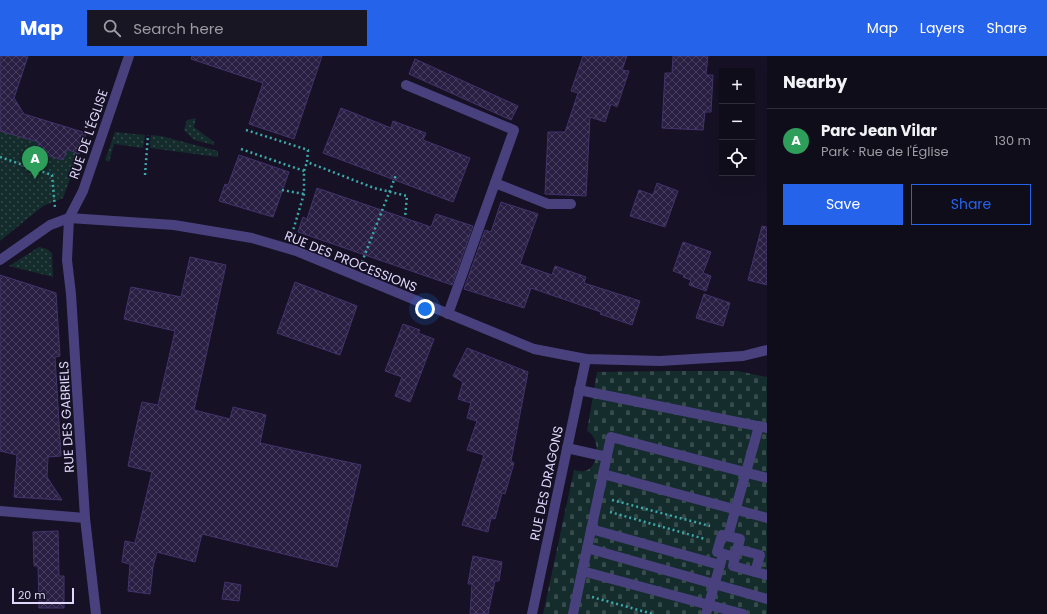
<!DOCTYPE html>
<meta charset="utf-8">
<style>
body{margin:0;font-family:Poppins,sans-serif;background:#191624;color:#f1f3f6}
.controls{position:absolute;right:12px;top:12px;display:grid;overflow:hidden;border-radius:0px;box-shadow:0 4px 16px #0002}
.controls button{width:36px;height:36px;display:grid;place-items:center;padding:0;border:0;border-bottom:1px solid #302d3a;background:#100d1b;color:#f1f3f6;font:20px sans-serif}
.scale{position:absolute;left:12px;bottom:10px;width:62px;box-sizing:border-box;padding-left:4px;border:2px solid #dfd8fb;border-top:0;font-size:11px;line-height:14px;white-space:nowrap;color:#dfd8fb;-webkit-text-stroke:3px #161124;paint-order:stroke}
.you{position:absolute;left:425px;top:253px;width:14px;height:14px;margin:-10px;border:3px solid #fff;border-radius:50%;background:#1a73e8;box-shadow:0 0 0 6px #1a73e833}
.badge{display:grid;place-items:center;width:26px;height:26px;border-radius:50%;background:#2563eb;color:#fff;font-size:13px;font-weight:700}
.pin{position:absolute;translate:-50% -33px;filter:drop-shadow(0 1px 2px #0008)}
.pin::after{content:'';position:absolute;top:21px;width:14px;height:12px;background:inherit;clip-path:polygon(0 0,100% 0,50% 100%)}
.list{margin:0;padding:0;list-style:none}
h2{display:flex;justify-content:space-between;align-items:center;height:52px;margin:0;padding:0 16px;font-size:17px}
h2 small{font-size:13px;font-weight:400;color:#9c9ca3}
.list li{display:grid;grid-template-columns:26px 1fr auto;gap:12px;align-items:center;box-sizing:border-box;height:64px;padding:0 16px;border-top:1px solid #302d3a}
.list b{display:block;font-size:15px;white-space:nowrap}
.list p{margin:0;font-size:13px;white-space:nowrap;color:#9c9ca3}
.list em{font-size:13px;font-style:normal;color:#9c9ca3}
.actions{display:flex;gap:8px;padding:12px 16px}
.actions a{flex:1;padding:9px 0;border:1px solid #2563eb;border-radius:0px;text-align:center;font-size:14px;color:#2563eb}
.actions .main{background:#2563eb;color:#fff}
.icon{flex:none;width:22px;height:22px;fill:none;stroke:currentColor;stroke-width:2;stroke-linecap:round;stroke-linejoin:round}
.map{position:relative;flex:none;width:767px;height:558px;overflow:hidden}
header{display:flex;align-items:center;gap:24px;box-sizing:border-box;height:56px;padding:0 20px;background:#2563eb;color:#fff}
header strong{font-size:19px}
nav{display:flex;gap:22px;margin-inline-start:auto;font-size:14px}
.search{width:280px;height:36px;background:#191624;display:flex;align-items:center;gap:10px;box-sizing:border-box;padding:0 14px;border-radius:0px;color:#9c9ca3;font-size:15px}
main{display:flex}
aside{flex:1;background:#100d1b}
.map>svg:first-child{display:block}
</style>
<header>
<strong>Map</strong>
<div class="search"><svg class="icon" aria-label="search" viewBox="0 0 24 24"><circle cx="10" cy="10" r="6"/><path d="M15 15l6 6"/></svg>Search here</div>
<nav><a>Map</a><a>Layers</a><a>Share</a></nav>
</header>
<main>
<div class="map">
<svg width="767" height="558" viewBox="0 0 767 558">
<defs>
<pattern id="grass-dots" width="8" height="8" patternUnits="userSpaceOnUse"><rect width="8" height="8" fill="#152c2d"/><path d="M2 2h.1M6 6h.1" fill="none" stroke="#374a4c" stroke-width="1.8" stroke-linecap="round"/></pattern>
<pattern id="cemetery-stones" width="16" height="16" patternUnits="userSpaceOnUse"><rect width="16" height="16" fill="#152c2d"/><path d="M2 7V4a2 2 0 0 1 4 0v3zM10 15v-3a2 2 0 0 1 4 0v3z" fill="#374a4c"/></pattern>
<pattern id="building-cross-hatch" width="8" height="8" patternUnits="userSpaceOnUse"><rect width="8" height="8" fill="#291f43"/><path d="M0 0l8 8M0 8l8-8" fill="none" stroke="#483f5f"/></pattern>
</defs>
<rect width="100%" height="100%" fill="#161124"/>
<g fill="url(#grass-dots)">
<path d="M196,62l-2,9 20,15v3l-20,-5 -10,-10 3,-10z"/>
<path d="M0,75l39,11 -2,10 26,8 4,-11 12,5 -16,44 -20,8 -43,35z"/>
<path d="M115,76l30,3 -2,13 -29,-4 -5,18 -4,-2z"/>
<path d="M151,79l10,1 57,15v6l-68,-9z"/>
<path d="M39,191l8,2 5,4 1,24 -44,-11z"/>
</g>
<path fill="url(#cemetery-stones)" d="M673,315h65l29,6v237h-224l31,-144c3,0 7,2 10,1 16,-2 17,-34 3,-40l10,-59z"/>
<g fill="url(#building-cross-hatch)" stroke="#43336c">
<path d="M0,0h28l-14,42 10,16 62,19 -7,21 -12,-5 -4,11 -26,-8 2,-10 -39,-11z"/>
<path d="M192,0h130l-28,83 -45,-15 14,-41 -72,-24z"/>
<path d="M583,0h44l-5,14 7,1 -12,36 -6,-3 -6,18 -15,-5 -4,79 -41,-2 3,-62h17l13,-39 -7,-2z"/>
<path d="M673,0h35l-2,19h7l-2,37h-6l-2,18 -41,-2 3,-55h7z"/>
<path d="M415,3l103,47 -7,14 -102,-46z"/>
<path d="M341,52l50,20 2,-7 33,12 -3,7 47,18 -17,44 -130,-49z"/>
<path d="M239,99l50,17 -16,45 -54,-16 6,-17 3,1z"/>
<path d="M657,127l21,8 -13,36 -35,-11 9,-26 14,5z"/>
<path d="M317,132l114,39 5,-13 37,12 -21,59 -154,-53 5,-15 4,2z"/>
<path d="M501,146l37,12 -18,50 32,11 3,-9 31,11 -2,6 56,18 -8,24 -32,-11 1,-2 -70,-24 -7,20 -60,-19 21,-59 6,2z"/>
<path d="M762,170l5,1v58l-19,-5z"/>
<path d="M683,186l28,10 -8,21 8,3 -5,15 -17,-6 2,-5 -8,-3 1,-2 -11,-4z"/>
<path d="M190,201l36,8 -32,145 36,9 3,-12 33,8 -6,28 101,22 -24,102 -135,-33 -7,28 -38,-10 -4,15 -3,27 -22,-3 2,-27 -8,-2 3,-21 10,2 17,-71 -24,-6 3,-15 11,-49 16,3 17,-74 -51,-12 7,-32 50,10z"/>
<path d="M0,219l56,18 4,63 -5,1 6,99 -13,1 -1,20 15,23 -48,-3 3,-42 -17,-4z"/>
<path d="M295,226l62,24 -17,49 -63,-22z"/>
<path d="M704,238l26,9 -7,23 -27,-8z"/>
<path d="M403,268l17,6 -2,3 16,6 -24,63 -15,-6 7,-19 -17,-6z"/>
<path d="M467,292l61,24 -17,89 3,2 -9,31 -3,-1 -7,26 -4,-1 -3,14 -26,-7 22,-70 -17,-5 10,-29 -10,-3 4,-15 -13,-4 5,-17 -10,-6z"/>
<path d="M58,475l1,45h5v32h-25l-1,-42h-4l-1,-34z"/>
<path d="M473,500l29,6 -3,19h-4l-7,33h-18l2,-30h-4z"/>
<path d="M225,526l16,3 -2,16 -17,-2z"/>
</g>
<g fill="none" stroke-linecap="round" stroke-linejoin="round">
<g stroke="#3ca9ab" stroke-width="2.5" stroke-dasharray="2 3" stroke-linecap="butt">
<path d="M246,74l62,20 -1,12 67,26 33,8 -2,22"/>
<path d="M241,93l63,22"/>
<path d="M0,101l52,18 3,33"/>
<path d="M145,119l3,-40"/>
<path d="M282,134l22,4"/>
<path d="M292,178l12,-40v-23l3,-9"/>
<path d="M362,206l34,-87"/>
<path d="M612,444l98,26"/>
<path d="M610,456l95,27"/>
<path d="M592,541l61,17"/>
</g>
<g stroke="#48417e" stroke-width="10">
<path d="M406,29l108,45 -66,184"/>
<path d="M495,127l53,21h23"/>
<path d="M0,204l50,-35 19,-7 105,7 78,13 44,13 238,98 52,10 74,2 83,-5 24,-6"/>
<path d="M579,334l188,38"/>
<path d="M567,392l40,9"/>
<path d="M603,418l164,44"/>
<path d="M0,455l85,7"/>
<path d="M591,473l129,36"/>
<path d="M722,479l18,4 -5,18 -18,-5z"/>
<path d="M728,480l31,-110"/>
<path d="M587,492l180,51"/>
<path d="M735,501l-2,9 22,6 5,-17 -23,-6"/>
<path d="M582,515l161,43"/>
<path d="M755,516l12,3"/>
<path d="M96,558l-11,-96 -14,-224 -4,-34 2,-42 14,-27 46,-135"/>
<path d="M532,558l54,-255"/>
<path d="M573,558l38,-177 156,41"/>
<path d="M706,558l16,-56"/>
</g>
</g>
<g text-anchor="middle" stroke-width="3" stroke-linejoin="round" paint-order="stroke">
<g font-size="13" fill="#dfd8fb" stroke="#161124">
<text transform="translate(88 78) rotate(-71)" y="5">RUE DE L'ÉGLISE</text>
<text transform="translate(351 205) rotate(22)" y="5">RUE DES PROCESSIONS</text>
<text transform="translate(66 361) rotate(-93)" y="5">RUE DES GABRIELS</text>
<text transform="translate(546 427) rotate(-78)" y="5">RUE DES DRAGONS</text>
</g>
</g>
</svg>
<div class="controls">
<button>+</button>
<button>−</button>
<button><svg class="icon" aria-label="locate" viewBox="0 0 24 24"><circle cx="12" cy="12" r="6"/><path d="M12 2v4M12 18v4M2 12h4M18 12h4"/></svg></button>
</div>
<div class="scale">20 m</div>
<div class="you"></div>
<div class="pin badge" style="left:35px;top:123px;background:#2e9e5b">A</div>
</div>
<aside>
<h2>Nearby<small></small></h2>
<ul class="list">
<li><span class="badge" style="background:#2e9e5b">A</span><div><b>Parc Jean Vilar</b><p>Park · Rue de l'Église</p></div><em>130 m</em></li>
</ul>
<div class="actions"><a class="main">Save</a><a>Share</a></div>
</aside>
</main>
